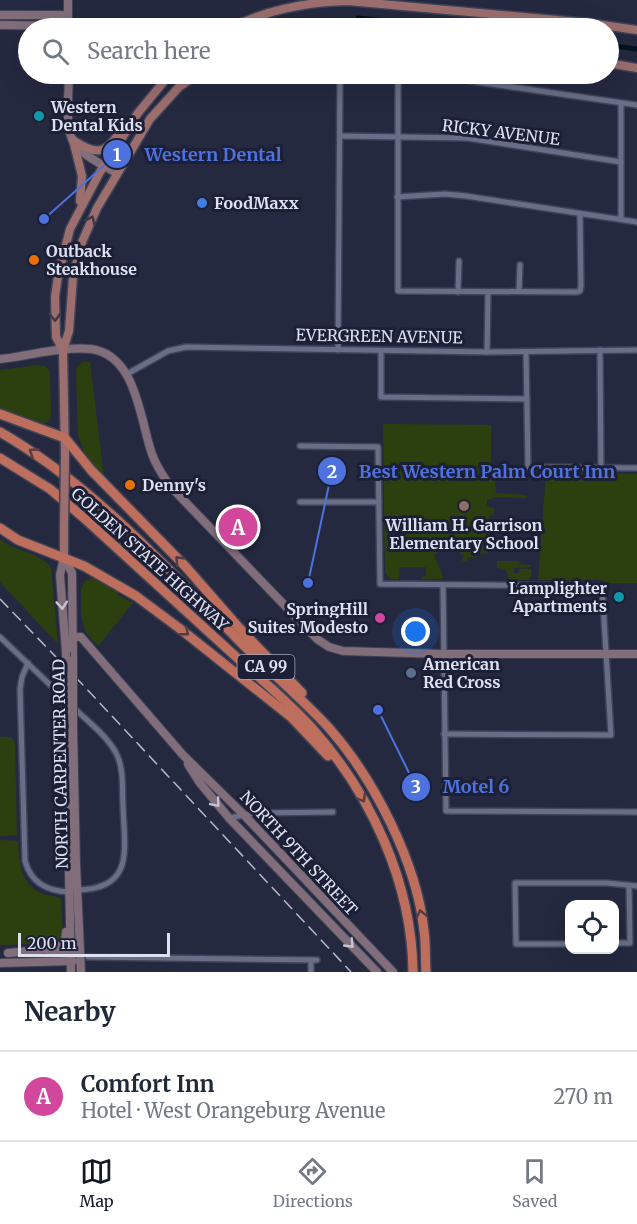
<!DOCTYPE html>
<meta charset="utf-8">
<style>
body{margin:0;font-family:Merriweather,serif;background:#f2f2f3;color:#1f2937}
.controls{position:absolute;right:18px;bottom:18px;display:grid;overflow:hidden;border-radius:12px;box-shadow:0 6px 24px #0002}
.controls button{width:54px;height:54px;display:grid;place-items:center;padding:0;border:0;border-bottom:2px solid #e0e1e3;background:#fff;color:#1f2937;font:30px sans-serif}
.scale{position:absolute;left:18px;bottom:15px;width:152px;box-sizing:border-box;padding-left:6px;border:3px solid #dce0ef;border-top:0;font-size:16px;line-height:21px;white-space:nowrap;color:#dce0ef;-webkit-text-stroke:4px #1c1f35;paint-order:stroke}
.you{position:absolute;left:416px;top:632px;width:21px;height:21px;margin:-15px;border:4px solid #fff;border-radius:50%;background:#1a73e8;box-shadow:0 0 0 9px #1a73e833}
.badge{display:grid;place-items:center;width:39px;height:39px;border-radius:50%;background:#111827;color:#fff;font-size:20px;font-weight:700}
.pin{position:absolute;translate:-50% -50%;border:3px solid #fff;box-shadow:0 2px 6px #0006}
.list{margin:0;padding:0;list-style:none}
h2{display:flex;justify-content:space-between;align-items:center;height:78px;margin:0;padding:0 24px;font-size:26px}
h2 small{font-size:20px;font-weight:400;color:#747a83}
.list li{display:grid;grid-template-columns:39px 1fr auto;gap:18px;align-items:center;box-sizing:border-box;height:90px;padding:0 24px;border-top:2px solid #e0e1e3}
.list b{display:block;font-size:22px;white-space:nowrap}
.list p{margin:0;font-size:20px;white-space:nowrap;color:#747a83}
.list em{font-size:20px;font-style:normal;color:#747a83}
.icon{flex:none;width:33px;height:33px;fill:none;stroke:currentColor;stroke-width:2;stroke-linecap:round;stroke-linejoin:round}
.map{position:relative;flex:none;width:637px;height:972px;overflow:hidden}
.search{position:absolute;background:#fff;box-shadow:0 6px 24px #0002;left:18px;right:18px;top:18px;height:66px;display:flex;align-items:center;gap:15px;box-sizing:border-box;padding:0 21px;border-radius:33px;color:#747a83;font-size:22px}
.sheet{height:168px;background:#fff}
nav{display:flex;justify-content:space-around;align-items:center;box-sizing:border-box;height:84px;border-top:2px solid #e0e1e3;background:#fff;font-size:16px;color:#747a83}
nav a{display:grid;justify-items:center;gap:3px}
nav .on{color:#111827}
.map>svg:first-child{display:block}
</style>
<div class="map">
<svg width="637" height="972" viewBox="0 0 637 972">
<rect width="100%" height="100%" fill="#252940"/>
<g fill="#2c400f">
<path d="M82,362h8l14,115 -19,-23 -7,-19 -2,-63 1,-5z"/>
<path d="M38,365l7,1 5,6 1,42 -1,6 -4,3 -15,-2 -31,-13v-38z"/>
<path d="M383,424l108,1v39h-6v9l11,1 3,4 -4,5 1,10 31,2v3l-35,-1v2h-5v7l7,2v6l-5,2 2,17h-4l1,21 -11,-1v4h-9l-2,4h-4l2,-5 -15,-11 -15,10 10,24h-23v-2l5,-1v-9h-26l-1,12h-9l-5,-7z"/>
<path d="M546,473l91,1v109h-28l-8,-3h-63z"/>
<path d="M0,539c14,12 43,15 51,29l7,76 -58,-62z"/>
<path d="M497,561h22l1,3 11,1v2l-17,1v5h5v-4h12v8l-2,3 -20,-1 -4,-10 -8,-1z"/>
<path d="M93,578l24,13 1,4 15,8 -35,43 -13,-15 -4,-15v-28l4,-7z"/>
<path d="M0,737h11l4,5 2,93 -17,1z"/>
<path d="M0,840l18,1c1,19 2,41 21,51 7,4 16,3 22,7l2,35 -7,9 -56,2z"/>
</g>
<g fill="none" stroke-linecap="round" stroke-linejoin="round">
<g stroke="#00141b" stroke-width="5">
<path d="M358,18l104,10"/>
<path d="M608,45l29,4"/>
</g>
<defs>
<g id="street">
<path d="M398,74v217l179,1 3,-1 1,-5 -1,-72"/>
<path d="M398,78l66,2 173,25"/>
<path d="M621,103v116"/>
<path d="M340,136l127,2 154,24"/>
<path d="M397,197l48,-3 21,2 171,26"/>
<path d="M519,291l1,-26"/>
<path d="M458,292l1,-31"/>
<path d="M338,350l2,-271"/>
<path d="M600,350l1,118"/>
<path d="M381,351v46l146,2"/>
<path d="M487,352l1,-60"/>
<path d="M526,352l2,115 109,1"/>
<path d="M127,374l41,-23 18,-4 301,5 150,-2"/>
<path d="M300,446l78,1 2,137 222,2 9,149 -167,-1"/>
<path d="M300,502h79"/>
<path d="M443,585l3,226 191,1"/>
<path d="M0,637l66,63"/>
<path d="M28,663l-6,14 -2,12 5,172c6,22 22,30 44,31"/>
<path d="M73,707c14,14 35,29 44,48 7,15 5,34 6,50 1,43 13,84 -46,85"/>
<path d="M229,818l27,-5 77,-1"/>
<path d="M614,943h16l-1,-57"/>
<path d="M570,944h-54l-1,-61h92l30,3"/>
<path d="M88,957l229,3"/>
<path d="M311,972v-11"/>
</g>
<g id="secondary">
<path d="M68,0v18"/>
<path d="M0,15h68"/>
<path d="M0,25l68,1"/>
<path d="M69,74c0,16 -4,51 3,65 8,16 30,25 44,34"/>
<path d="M0,359c29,-3 62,-13 91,-10 46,6 49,72 61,105 4,12 11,22 18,32l147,153 12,8 14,4 100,3h194"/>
<path d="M64,557l8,16 1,87"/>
<path d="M64,557l-4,18 6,77"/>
<path d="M74,637h7l102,118 61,60 149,157"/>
<path d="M66,721l5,251"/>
<path d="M73,728l3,136 5,108"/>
<path d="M188,764l12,19 29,35 148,154"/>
<path d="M8,953l43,-4 9,-3 5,-5 1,-9"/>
<path d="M49,953h27"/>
<path d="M0,963l73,-2"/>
</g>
<g id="primary">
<path d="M231,28c37,-19 76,-26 117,-27l241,22 48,7"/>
<path d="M608,63l29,5"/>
<path d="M73,140c18,12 31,17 44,-4"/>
<path d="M73,140l9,36 -2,25"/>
<path d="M63,350l-7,-13 -1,-40 3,-21 12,-47 30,-57 38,-59 32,-39"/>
<path d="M65,455l-2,-105 6,-19 4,-54 9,-35 15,-34 53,-89 29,-32 19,-13"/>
<path d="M64,529v28"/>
</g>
<g id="highway">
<path d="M0,414l65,24 26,32 94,96 56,64 61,63"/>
<path d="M0,432c83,48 146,114 213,182 16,16 31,33 48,48 23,22 47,43 68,66 45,51 88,135 95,203 2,14 1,27 2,41"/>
<path d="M0,458l50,31 34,29c46,42 92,84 138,126 30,28 63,54 90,84 59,66 100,155 101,244"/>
<path d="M0,528l18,12 66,26 52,30 43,32 112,89 37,39"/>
</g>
</defs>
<use href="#street" stroke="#3f4356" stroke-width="8"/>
<use href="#secondary" stroke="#3f4356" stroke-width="10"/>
<use href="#primary" stroke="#3f4356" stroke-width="11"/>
<use href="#highway" stroke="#3f4356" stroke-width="12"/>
<use href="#street" stroke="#686e88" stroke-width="5"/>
<use href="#secondary" stroke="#826e7b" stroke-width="8"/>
<use href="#primary" stroke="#9c6e6e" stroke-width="8"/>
<use href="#highway" stroke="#be6e5c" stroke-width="9"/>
<path stroke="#b5b9ca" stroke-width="1.5" stroke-dasharray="12 6" stroke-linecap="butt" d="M0,599l83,86 268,287"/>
<defs>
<g id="secondary-bridge">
<path d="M66,652v69"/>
<path d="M73,728v-68"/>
</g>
<path id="primary-bridge" d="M64,529l1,-74"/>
</defs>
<use href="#secondary-bridge" stroke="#3f4356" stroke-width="10" stroke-linecap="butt"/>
<use href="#primary-bridge" stroke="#3f4356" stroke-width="11" stroke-linecap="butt"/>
<use href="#secondary-bridge" stroke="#826e7b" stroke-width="8"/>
<use href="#primary-bridge" stroke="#9c6e6e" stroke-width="8"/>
</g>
<defs><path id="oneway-chevron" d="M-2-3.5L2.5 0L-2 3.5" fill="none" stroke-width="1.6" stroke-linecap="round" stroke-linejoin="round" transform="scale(1.5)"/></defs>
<g stroke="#423746">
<use href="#oneway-chevron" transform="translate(91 220) rotate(-66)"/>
<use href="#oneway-chevron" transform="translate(55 317) rotate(88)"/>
</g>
<g stroke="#553b43">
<use href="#oneway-chevron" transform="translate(33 452) rotate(-147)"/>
<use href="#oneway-chevron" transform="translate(179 560) rotate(-134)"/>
<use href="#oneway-chevron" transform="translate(185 632) rotate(38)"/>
<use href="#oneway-chevron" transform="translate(362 798) rotate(60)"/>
<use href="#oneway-chevron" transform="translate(421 914) rotate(-102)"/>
</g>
<g stroke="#c6c4d2">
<use href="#oneway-chevron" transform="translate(62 605) rotate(86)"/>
<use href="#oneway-chevron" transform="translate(216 803) rotate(50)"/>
<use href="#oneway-chevron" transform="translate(350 944) rotate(46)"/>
</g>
<g fill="#0f9aa8" stroke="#1c1f35" stroke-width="2">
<circle cx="39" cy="116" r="6"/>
<circle cx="619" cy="597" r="6"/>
</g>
<circle fill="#3f7fe0" stroke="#1c1f35" stroke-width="2" cx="202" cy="203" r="6"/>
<g fill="#e8710a" stroke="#1c1f35" stroke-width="2">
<circle cx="34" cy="260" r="6"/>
<circle cx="130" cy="485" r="6"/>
</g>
<circle fill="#8d6e63" stroke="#1c1f35" stroke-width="2" cx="464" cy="506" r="6"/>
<circle fill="#d1479c" stroke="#1c1f35" stroke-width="2" cx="380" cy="618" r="6"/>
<circle fill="#5c6f8a" stroke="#1c1f35" stroke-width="2" cx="411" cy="673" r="6"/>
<g text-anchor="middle" stroke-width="6" stroke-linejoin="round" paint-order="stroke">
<rect fill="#1c1f35" stroke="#a2a6b7" stroke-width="1.5" x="237.5" y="655" width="57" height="24" rx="4.5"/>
<g font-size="15" font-weight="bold" fill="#dce0ef">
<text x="266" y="672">CA 99</text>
</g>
<g font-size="16" font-weight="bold" fill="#dce0ef" stroke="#1c1f35" text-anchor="start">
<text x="51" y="113">Western<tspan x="51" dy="18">Dental Kids</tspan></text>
<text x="214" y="209">FoodMaxx</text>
<text x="46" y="257">Outback<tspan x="46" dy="18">Steakhouse</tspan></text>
<text x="142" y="491">Denny's</text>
<text x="464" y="531" text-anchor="middle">William H. Garrison<tspan x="464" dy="18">Elementary School</tspan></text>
<text x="607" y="594" text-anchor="end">Lamplighter<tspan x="607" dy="18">Apartments</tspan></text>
<text x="368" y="615" text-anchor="end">SpringHill<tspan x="368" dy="18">Suites Modesto</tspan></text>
<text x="423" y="670">American<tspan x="423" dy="18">Red Cross</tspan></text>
</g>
<g font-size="16" fill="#dce0ef" stroke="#1c1f35">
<text transform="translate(501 132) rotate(7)" y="6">RICKY AVENUE</text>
<text transform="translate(379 336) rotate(1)" y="6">EVERGREEN AVENUE</text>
<text transform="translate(150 559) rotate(42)" y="6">GOLDEN STATE HIGHWAY</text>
<text transform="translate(60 764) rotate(-91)" y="6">NORTH CARPENTER ROAD</text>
<text transform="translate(299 853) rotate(47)" y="6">NORTH 9TH STREET</text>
</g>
</g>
<path fill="none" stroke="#4d72de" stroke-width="2" d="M44 219L117 154M308 583L332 471M378 710L416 787"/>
<g fill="#4d72de" stroke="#1c1f35" stroke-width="2">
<circle cx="44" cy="219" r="6"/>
<circle cx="308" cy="583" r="6"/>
<circle cx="378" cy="710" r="6"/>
<circle cx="117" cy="154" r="15"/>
<circle cx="332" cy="471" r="15"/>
<circle cx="416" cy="787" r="15"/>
</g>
<g font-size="18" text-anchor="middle" font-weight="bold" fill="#fff">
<text x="117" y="161">1</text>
<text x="332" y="478">2</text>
<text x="416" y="793">3</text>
</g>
<g font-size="18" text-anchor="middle" font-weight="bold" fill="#4d72de" stroke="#1c1f35" stroke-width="6" stroke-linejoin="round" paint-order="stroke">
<text x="213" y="161">Western Dental</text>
<text x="487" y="478">Best Western Palm Court Inn</text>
<text x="476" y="793">Motel 6</text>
</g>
</svg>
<div class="controls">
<button><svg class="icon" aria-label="locate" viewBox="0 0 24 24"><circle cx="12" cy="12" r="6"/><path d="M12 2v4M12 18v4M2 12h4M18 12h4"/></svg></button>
</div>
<div class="scale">200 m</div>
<div class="you"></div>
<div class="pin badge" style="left:238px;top:527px;background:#d1479c">A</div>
<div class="search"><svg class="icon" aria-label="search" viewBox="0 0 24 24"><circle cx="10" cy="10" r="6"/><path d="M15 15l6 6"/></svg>Search here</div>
</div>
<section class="sheet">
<h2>Nearby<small></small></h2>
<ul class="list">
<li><span class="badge" style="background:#d1479c">A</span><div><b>Comfort Inn</b><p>Hotel · West Orangeburg Avenue</p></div><em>270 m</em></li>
</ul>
</section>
<nav>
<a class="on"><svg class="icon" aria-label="map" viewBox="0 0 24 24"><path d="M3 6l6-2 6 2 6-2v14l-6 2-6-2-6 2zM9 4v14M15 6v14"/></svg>Map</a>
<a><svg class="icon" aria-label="directions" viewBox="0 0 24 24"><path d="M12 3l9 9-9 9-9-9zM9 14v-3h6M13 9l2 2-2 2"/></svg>Directions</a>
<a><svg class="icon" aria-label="saved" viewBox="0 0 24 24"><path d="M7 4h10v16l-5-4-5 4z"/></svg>Saved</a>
</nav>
